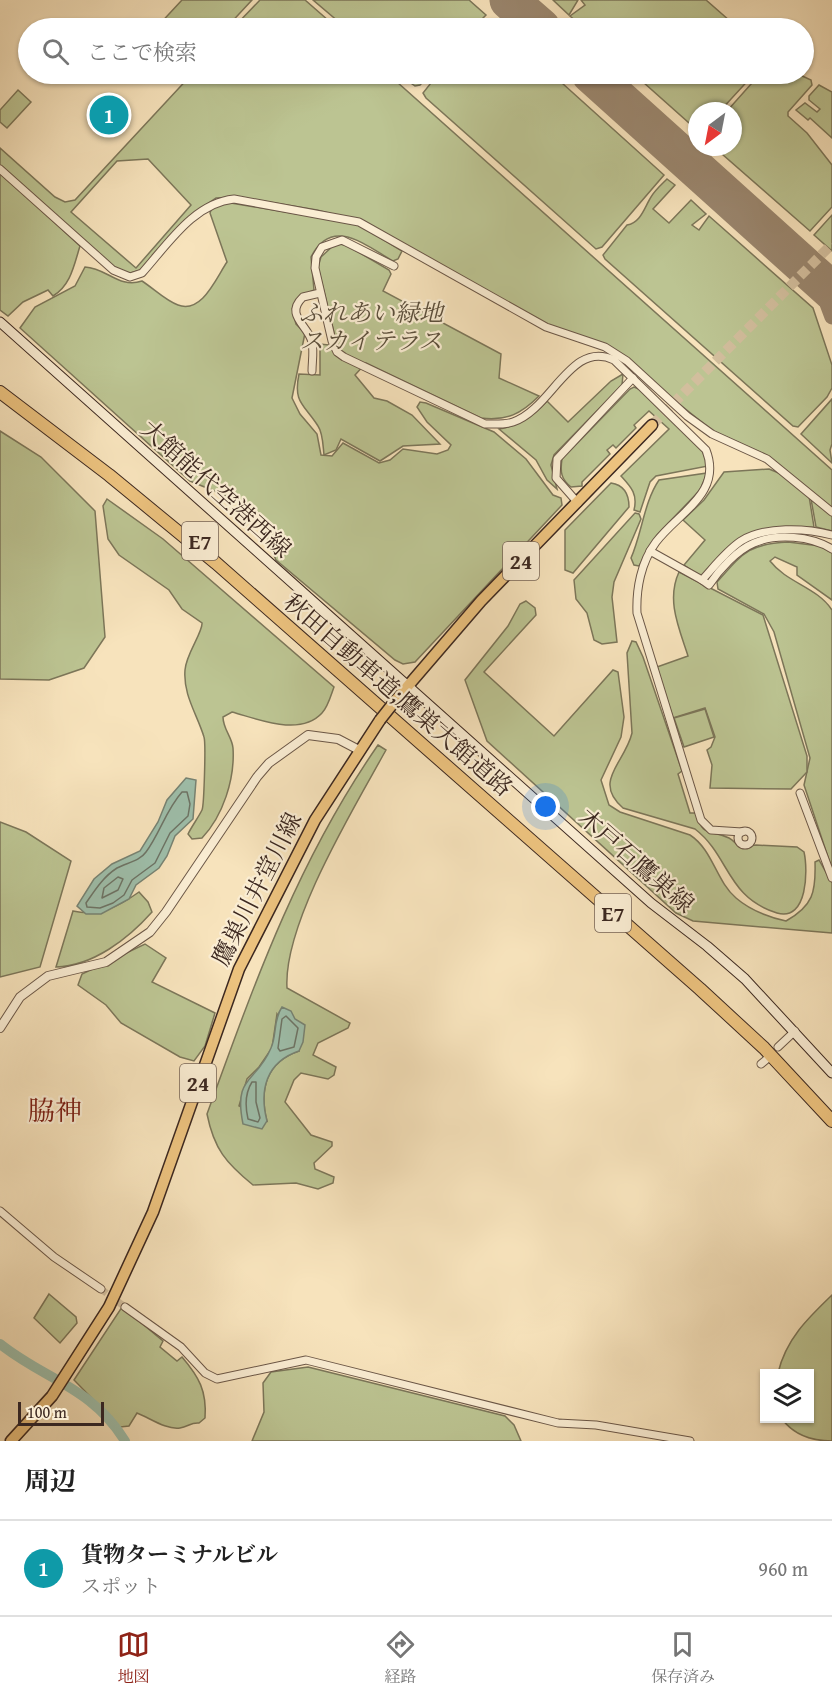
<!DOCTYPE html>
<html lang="ja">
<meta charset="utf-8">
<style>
body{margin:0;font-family:"Gentium Book Plus","Noto Serif JP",serif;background:#f2f2f2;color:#222}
.controls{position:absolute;right:18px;bottom:18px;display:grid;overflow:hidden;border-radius:0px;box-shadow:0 2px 4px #0004}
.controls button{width:54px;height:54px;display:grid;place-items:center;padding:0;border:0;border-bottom:2px solid #e0e0e0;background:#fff;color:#222;font:30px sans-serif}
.compass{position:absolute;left:688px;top:102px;width:54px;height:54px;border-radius:50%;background:#fff;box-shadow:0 2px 4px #0004;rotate:212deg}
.scale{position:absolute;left:18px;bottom:15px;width:86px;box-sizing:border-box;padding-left:6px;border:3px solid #3c2820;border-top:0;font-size:16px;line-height:21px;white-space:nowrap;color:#3c2820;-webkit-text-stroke:4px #faedd3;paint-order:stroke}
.you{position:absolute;left:546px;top:807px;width:21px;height:21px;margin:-15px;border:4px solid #fff;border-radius:50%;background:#1a73e8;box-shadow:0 0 0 9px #1a73e833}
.badge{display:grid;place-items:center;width:39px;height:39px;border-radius:50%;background:#8f2418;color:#fff;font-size:20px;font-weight:700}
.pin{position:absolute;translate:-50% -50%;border:3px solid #fff;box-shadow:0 2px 6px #0006}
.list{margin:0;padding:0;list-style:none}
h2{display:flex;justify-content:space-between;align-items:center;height:78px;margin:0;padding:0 24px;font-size:26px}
h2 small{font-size:20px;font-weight:400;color:#767676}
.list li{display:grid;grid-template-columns:39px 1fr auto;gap:18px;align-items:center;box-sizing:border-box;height:96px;padding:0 24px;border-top:2px solid #e0e0e0}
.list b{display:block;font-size:22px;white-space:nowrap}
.list p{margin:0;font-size:20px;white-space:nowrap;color:#767676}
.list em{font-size:20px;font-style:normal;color:#767676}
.icon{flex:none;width:33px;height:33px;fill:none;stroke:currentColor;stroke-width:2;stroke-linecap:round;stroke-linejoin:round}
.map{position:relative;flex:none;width:832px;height:1441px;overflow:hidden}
.search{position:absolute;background:#fff;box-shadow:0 2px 4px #0004;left:18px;right:18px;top:18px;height:66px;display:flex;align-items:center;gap:15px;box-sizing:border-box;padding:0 21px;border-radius:33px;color:#767676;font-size:22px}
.sheet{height:174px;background:#fff}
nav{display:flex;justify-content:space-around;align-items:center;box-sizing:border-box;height:84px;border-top:2px solid #e0e0e0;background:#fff;font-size:16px;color:#767676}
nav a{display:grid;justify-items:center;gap:3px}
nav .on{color:#8f2418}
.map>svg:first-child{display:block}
</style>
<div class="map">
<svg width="832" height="1441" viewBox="0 0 832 1441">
<rect width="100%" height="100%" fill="#f7e3bc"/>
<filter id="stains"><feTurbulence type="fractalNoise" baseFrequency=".00333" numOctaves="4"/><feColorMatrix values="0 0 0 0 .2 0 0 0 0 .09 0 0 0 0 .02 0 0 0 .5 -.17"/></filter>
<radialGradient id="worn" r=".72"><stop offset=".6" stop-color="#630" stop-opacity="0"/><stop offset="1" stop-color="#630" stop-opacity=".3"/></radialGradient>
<g fill="#bcc492" stroke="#7c7659" stroke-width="1.5" fill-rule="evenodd">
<path d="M182,0h70l-26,28h-70z"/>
<path d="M260,0h45l32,28h-104z"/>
<path d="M313,0h156l17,15 -13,13h-127z"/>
<path d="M553,0h25l-9,15z"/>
<path d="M581,0h125l32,28h-154l-14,-12 15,-11z"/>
<path d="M192,74h196l444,396v38l-64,-52 -55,-25 -109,-87 -55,-18 -186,-104 -46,-12 -79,-13 -22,1 -19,13 -56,59 -14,4 -14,-6 -113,-101v-19l55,49 10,5 10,-2zM148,159l43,46 -55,63 -65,-56 46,-51z"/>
<path d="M398,74h32l-10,11 -5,1z"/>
<path d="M438,74h114l112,101 -62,72 -6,2 -170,-151 -3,-5z"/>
<path d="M634,74h120l-34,37h-23v19z"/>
<path d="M760,74h38l13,6 1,5 -24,27v4l19,17 25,32v42l-22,24 -96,-84h19v-36h-6z"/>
<path d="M819,85l13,7v46l-22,-20 -2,2 -12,-10 9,-7 12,9 3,-3 -11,-9v-4z"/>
<path d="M18,90l13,12 -24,26 -7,-6v-12z"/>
<path d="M0,172l80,74c-6,19 -9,39 -27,50l-5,-6 -25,12 -15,14 -8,-6z"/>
<path d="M667,179l8,6 -22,24 16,14 22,-23 15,14 -14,11 7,5 10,-14 104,92 19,57v23l-5,9 -29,30 -5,-1 -188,-167 -2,-4 24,-30c14,-2 18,-19 24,-28 4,-7 11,-13 16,-18z"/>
<path d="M225,202l133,22 44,27 -4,8 -5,2c-28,-16 -61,-45 -82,-4l3,33 -13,6 -9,13 4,15 9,9 -13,65 8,16 17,20 4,21 11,1 11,-13 36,20 11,-3 13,-11 34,5 11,-4 3,-5 -24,-23 -10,-15 3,-5 6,1 68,29 32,27 27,36 8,3 1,7 -147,157 -12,2 -8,-4 -119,-100 -19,-46 -16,-12 -51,-21 -170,-153 15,-21 40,-21 10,-19c22,1 34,22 57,14 11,7 24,20 36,24 24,9 38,-27 49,-43l-17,-49 3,-8z"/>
<path d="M832,215v36l-18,-16z"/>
<path d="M336,243l12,3 41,24 2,4 -8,17 118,63 -2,24 40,18c-18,18 -32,25 -58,22l-115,-55 -11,12 19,23 13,3 25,14 28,29 -37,2 -23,15 -39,-22 -5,11 -12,5c-1,-9 -1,-22 -6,-29 -14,-22 -25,-23 -19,-52l21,1v-31l9,1 7,-4 -18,-74 3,-10z"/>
<path d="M623,374l-1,11 -68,70 -3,10 6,24 -10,-9 -11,-20 -37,-31c22,-4 33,-12 48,-28l21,21 43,-41z"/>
<path d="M634,387l7,3 61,60 6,16 -52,10 -6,6 -10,30 -6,-2c4,-16 -3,-23 -13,-34l48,-47 -20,-18 -15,14 2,3 -20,20 -3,-3 -6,5 3,4 -28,28v4l-11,1c-10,-8 -11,-15 -9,-28l68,-70z"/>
<path d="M832,399v45l-2,6 2,13 -31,-29z"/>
<path d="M0,431l41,26 54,54 10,126 -21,31 -35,12 -49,-1z"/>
<path d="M769,469l17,7 23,20 5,31c-63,1 -71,2 -112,50l-18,-12 21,-25 -22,-20 21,-20 20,-28z"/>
<path d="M707,473l-7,17 -42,44 -19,32 -5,-1 -3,-7c11,-25 13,-56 28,-78z"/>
<path d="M611,483c13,2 18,11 18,24l-56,66 -8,-3v-40z"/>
<path d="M107,499l56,40 171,148c-3,8 -6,20 -12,26 -22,24 -64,6 -90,-1l-9,5c0,12 9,20 10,31 2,31 -10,68 -31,90l-10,1 -4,-5c4,-8 10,-16 14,-24 2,-4 4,-67 2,-73 -7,-23 -21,-42 -19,-67 1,-16 18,-38 17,-47l-20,-14 -13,-19 -50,-35 -11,-16 -5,-33z"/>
<path d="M811,499l21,16v16l-16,-4z"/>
<path d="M635,513l4,1 2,5 -27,63 -2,15 5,45 -15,2 -8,-4 -7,-27 -11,-14 -2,-19z"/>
<path d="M788,542l32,4 12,7v47l-35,-25v-8l-22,-10 -5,4c17,22 47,26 62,49v259l-28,-84 6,-27 -36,-126 -10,-18 -46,-25 -1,-7c26,-29 31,-38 71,-40z"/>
<path d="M679,572l84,43 44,141v16l-16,17 -81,-1 2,-23 -5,-15 4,-3 4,-10 -10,-29 -32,10 -16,-51 31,-11c-9,-28 -22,-56 -9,-84z"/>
<path d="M526,601l9,7 1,7 -52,57 70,64 59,-66 5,2 6,45 -3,20 -20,43 8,25 11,7 70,23c23,15 26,46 46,63 14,12 32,19 50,23 27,-15 30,-29 29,-59l4,-2 13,23v50l-139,-12 -17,-8 -189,-172 -22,-61 43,-54 12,-22z"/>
<path d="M632,641l4,1 7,15 39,114 -4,3 12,39h6c7,25 13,16 33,25 4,2 7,6 11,9l16,-2 41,2 7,5c4,17 4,70 -27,61 -51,-16 -47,-57 -82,-84l-72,-21c-31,-27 2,-45 9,-75l-5,-80z"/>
<path d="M705,709l9,28 -30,10 -10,-29z"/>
<path d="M378,745l8,5c-32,58 -103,174 -99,238l63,35 -2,5 -30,15 -5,12 23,12 -2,8 -6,4 -27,-6 -7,7 -9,22 26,33 21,7v4l-18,17 1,6 19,8 -1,6 -15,6 -22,-6 -43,2c-27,-22 -39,-36 -46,-71 48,-132 90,-252 171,-369zM277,1014l22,37c-33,11 -40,39 -32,70l-28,-15 8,-27 12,-12 13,-19z"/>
<path d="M0,822l26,10 45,29 -31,106 -40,10z"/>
<path d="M139,892l9,10 4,10c-24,27 -59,54 -96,55l17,-56c26,6 45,-4 66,-19z"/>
<path d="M145,944l21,14 -14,24 63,31 -10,33 -11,15 -14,-4 -59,-34 -15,-18 -28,-20 4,-11z"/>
<path d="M49,1294l27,23 1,6 -17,20 -26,-25z"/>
<path d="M832,1295v146c-19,0 -38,-6 -50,-22l28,-1v-44l-32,-1c8,-34 30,-55 54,-78z"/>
<path d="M122,1307l41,34 -3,6 17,14 5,-4c17,20 25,34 23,61l-6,5c-8,-1 -11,4 -19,5 -14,2 -30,-10 -43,-15l-8,13 -9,1 -46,-47z"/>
<path d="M308,1367l197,49 9,9 7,16h-269l12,-29 -1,-29 8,-11z"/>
</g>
<g fill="#9ebfab" stroke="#778373" stroke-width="1.5">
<path d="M186,778l10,2 -3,39 -18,17 -8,20 -8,12 -23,17 -7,14 -28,15h-15l-9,-8 17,-27 18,-15 28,-13 18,-29 9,-22z"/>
<path d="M282,1007l9,4 4,8 10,6 -2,17 -4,9c-33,11 -40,39 -32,70l-5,8 -19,-5c-10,-49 13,-40 28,-76 6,-13 2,-28 11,-41z"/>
</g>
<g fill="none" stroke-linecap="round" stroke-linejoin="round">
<g stroke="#6d7466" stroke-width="1.5">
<path d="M182,792h5l3,12 -2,12 -18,17 -15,30 -23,17 -8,15 -11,8 -13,5 -13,-1 -1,-4c9,-13 17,-26 31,-35 9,-5 23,-7 29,-16 14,-19 20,-42 36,-60z"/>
<path d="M118,877l5,2 -5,11 -16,8 2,-10z"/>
<path d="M286,1016l12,12 -4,19 -14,4 -2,-3 4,-29z"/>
<path d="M256,1082v20l4,16 -2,4 -10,-3c-3,-13 -3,-26 4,-37z"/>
</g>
<path stroke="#9ebfab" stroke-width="10" d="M0,1344c45,36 92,43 125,97"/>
<path stroke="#9a866e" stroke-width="15" d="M817,277l15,40"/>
<g stroke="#9a866e" stroke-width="39">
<path d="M509,0l32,28"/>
<path d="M591,74l241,217"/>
</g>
<path stroke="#d2be9d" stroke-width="7" stroke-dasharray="7 3.5" stroke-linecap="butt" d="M101,1289l24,18"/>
<path stroke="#d2be9d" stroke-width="10" stroke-dasharray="10 5" stroke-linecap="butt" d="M652,425l180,-181"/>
<defs>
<g id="minor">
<path d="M0,169l113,101 17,7 12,-4c26,-29 52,-70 92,-74l125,23 187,105 59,20 22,14 60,55 25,18 55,25 65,53"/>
<path d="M394,266l-52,-26 -20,7 -6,10 -1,11 17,73 5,11 7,5 141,67c9,0 19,1 28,-2 39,-13 58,-83 101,-62l92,90c17,43 -27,62 -50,92 -15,20 -20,47 -19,71l64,207 10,10 31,2"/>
<path d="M312,371c0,-9 2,-19 0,-29 -4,-17 -28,-27 -9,-45l17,-4"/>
<path d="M578,503l-22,-25 1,-19 76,-81"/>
<path d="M650,551l52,29c12,-13 24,-29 39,-39 24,-15 65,-13 91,-6"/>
<path d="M702,580l7,5c10,-15 28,-35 45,-42 23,-10 57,-7 78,6"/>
<path d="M800,793l32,85"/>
<circle cx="745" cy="838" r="7"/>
<path d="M778,1047l17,-16"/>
<path d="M761,1064l6,-5"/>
<path d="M0,1211l54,46 47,32"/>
<path d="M125,1307l56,40 24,26 12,6 89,-19 252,63 38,2 94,16"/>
</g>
<path id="tertiary" d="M0,1028l20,-31 28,-21 58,-14 44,-30 16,-20 91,-135 12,-14 39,-28 30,4 21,11"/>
<path id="secondary" d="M0,322l651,581 56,43 38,33 87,94"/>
<g id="primary">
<path d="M395,701l86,-100 171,-176"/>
<path d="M11,1441l41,-45 57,-89 44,-95 86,-243 76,-149 65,-100"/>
</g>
<path id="motorway" d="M0,392l109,83 107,88 484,426 64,59 68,73"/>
</defs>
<use href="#minor" stroke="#6b5747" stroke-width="9"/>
<use href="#tertiary" stroke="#6b5747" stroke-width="10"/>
<use href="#secondary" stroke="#3c2820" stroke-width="11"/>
<use href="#primary" stroke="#3c2820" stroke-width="13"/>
<use href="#motorway" stroke="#3c2820" stroke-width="14"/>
<use href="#minor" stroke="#faedd3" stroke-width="7"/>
<use href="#tertiary" stroke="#faedd3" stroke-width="8"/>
<use href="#secondary" stroke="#faedd3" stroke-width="9"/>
<use href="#primary" stroke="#ecc27e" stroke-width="10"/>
<use href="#motorway" stroke="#ecc27e" stroke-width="12"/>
<defs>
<path id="primary-bridge" d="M380,720l15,-19"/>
</defs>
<use href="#primary-bridge" stroke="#3c2820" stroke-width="13" stroke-linecap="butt"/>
<use href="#primary-bridge" stroke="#ecc27e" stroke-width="10"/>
</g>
<g text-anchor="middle" stroke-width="4.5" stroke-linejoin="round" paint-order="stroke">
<g fill="#faedd3" stroke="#756356" stroke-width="1.5">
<rect x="182" y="522" width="36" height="38" rx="4.5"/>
<rect x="503" y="542" width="36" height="38" rx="4.5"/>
<rect x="595" y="894" width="36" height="38" rx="4.5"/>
<rect x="180" y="1064" width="36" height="38" rx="4.5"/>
</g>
<g font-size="22" font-weight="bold" fill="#3c2820">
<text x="200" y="549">E7</text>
<text x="521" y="569">24</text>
<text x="613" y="921">E7</text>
<text x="198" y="1091">24</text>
</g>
<g font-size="24" font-style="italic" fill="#5c4f3c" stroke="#faedd3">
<text x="371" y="321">ふれあい緑地<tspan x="371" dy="28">スカイテラス</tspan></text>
</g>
<g font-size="24" fill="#3c2820" stroke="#faedd3">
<text transform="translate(216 489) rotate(42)" y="8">大館能代空港西線</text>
<text transform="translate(398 695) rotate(41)" y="8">秋田自動車道;鷹巣大館道路</text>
<text transform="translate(636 861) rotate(41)" y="8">木戸石鷹巣線</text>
<text transform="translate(257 889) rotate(-63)" y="8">鷹巣川井堂川線</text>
</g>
<g font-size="27" fill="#7a1f14" stroke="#faedd3">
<text x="55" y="1120">脇神</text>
</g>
</g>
<rect width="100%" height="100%" filter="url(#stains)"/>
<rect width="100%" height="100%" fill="url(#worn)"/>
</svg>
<div class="controls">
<button><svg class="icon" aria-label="layers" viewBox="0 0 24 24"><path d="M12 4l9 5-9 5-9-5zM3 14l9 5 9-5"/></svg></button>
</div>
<svg class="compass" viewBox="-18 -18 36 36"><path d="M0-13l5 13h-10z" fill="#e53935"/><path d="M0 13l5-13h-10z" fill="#767676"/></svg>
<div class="scale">100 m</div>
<div class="you"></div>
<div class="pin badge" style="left:109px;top:115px;background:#0f9aa8">1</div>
<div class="search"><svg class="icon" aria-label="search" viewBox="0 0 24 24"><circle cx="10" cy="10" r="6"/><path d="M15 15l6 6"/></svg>ここで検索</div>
</div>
<section class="sheet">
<h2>周辺<small></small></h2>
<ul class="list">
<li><span class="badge" style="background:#0f9aa8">1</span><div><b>貨物ターミナルビル</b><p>スポット</p></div><em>960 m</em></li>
</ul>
</section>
<nav>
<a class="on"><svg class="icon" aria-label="map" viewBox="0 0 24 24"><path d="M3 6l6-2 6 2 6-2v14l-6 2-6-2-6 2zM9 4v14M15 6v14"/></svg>地図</a>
<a><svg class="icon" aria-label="directions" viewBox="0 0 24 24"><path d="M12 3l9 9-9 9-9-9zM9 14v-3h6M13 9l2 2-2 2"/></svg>経路</a>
<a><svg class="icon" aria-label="saved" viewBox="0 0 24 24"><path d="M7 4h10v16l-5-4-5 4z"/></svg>保存済み</a>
</nav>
